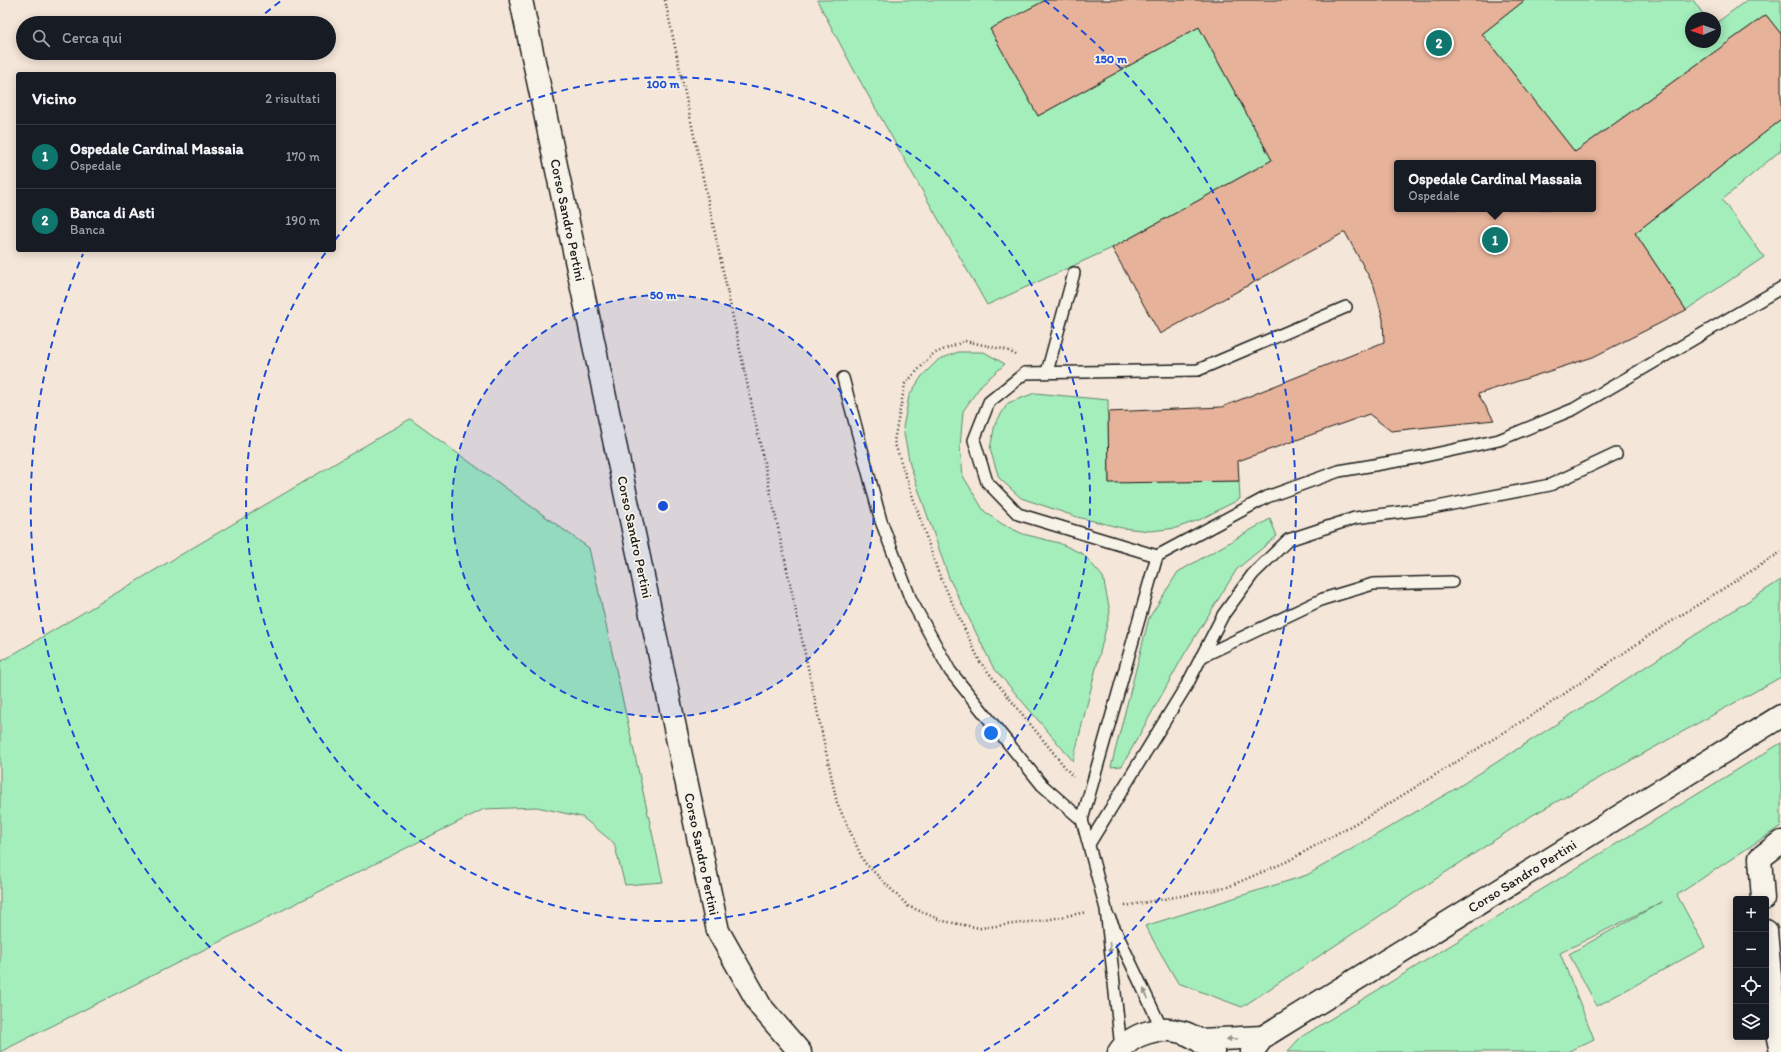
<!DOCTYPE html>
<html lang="it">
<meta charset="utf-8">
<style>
body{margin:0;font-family:Itim,sans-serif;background:#242831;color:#f1f3f6}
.controls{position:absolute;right:12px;bottom:12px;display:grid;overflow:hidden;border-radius:4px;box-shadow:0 2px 10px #0003}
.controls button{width:36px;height:36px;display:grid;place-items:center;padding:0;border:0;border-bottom:1px solid #363941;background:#171b24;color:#f1f3f6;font:20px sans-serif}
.compass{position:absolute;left:1685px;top:12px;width:36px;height:36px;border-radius:50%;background:#171b24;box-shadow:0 2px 10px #0003;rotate:268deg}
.you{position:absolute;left:991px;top:733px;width:14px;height:14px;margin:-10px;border:3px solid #fff;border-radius:50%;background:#1a73e8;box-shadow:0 0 0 6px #1a73e833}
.badge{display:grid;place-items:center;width:26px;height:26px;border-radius:50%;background:#0f766e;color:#fff;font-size:13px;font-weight:700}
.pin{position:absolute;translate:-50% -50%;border:2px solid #fff;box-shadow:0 1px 4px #0006}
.popup{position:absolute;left:1394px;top:160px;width:202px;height:52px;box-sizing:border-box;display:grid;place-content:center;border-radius:4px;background:#171b24;filter:drop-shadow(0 1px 3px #0005);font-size:13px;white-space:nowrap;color:#9ea1a6}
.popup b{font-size:15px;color:#f1f3f6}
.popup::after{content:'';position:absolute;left:50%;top:100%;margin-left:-8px;border:8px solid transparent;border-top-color:#171b24}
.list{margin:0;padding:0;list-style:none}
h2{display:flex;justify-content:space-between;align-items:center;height:52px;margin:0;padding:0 16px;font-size:17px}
h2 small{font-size:13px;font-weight:400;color:#9ea1a6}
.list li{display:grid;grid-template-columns:26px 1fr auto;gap:12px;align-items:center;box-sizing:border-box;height:64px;padding:0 16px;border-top:1px solid #363941}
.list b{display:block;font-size:15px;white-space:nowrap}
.list p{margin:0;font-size:13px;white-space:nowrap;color:#9ea1a6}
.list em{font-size:13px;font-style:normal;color:#9ea1a6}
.icon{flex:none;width:22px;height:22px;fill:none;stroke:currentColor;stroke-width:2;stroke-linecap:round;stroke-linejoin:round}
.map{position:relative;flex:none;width:1781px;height:1052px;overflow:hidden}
.search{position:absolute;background:#171b24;box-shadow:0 2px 10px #0003;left:16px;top:16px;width:320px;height:44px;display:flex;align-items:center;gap:10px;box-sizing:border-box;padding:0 14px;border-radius:22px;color:#9ea1a6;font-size:15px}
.panel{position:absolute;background:#171b24;box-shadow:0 2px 10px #0003;left:16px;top:72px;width:320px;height:180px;border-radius:4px}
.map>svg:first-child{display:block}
</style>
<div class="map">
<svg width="1781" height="1052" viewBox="0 0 1781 1052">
<rect width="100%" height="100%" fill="#f4e6d8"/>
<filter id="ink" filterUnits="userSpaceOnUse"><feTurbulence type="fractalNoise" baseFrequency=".025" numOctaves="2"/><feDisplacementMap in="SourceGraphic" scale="8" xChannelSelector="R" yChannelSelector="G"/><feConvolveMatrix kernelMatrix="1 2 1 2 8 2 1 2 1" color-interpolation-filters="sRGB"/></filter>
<g filter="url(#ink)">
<g fill="#a4eebc" stroke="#60856c">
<path d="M817,0h229l-8,116 161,-89 73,133 -160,88 -125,57 -132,-233z"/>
<path d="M1525,0h168l13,18h-15v24h24v-18l32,-24h34v34l-15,-19 -191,137 -93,-118z"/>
<path d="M1781,120v30l-59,50 42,57 -78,53 -51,-77z"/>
<path d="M958,352h26l21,12 -23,20 -19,27 -3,36 3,29 21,35 18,13 21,10 36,9 24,11 20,23 7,35 -37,149 -80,-94 -44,-89 -39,-113 -7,-37 6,-32 13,-20 16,-16z"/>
<path d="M1035,393l73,7 1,82 130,-1 1,18 -41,21 -23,8 -25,3 -29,-3 -45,-11 -56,-19 -22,-20 -9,-29 5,-25 13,-21z"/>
<path d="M410,419l179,129 74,334 -38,3 -11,-42 -32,-26 -45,-10 -53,2 -484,243v-390z"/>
<path d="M1270,519l7,17 -40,33 -52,84 -63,113 -11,1 38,-149 29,-46z"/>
<path d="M1781,580v97l-250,139 -289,191 -64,-24 -33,-57 162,-51 148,-86z"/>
<path d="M1781,743v83l-104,69 28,52 -108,59 -28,-52 93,-52 -102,51 34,86 -27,13h-280l14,-15z"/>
</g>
<path fill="#e6b299" stroke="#1c1c1c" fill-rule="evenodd" d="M1046,0h479l-43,34 93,118 191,-137 15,19v86l-146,113 51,77 -93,47 -115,37 16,26 -103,11 -22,-17 -131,47 1,20 -130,2 -1,-71 114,-5 162,-65 -1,-23 -9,-33 -29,-54 -185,102 -48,-86 160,-88 -73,-133 -161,89 -48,-87zM1397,163h196v46h-196z"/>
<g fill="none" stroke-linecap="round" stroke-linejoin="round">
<defs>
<g id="lane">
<path d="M1047,372l27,-99"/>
<path d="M843,378l38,143 30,79 39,71 92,114 40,35 24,89 15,139"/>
<path d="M1157,556l-139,-42 -31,-32 -13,-42 15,-38 36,-29 173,-3 148,-63"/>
<path d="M1201,657l122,-58 50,-15 79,-2"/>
<path d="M1082,820l75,-264 110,-59 72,-26 82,-14 78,-17 75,-31 207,-121"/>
<path d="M1089,844l99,-161 35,-68 30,-41 35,-34 67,-22 77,-10 118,-23 66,-31"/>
<path d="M1109,917l53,112"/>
</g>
<g id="street">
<path d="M1763,899l-3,-41 21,-16"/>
<path d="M1766,931l8,89 7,32"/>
</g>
<g id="secondary">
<path d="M521,0l197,931 43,76 39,45"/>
<path d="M1200,1040l63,-3"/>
<path d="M1119,1052c13,-19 41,-26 62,-20 13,3 23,12 32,20"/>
<path d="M1252,1052l11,-15 518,-321"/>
</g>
</defs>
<use href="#lane" stroke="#1c1c1c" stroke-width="14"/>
<use href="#street" stroke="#1c1c1c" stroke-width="25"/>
<use href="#secondary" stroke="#1c1c1c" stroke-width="25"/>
<g stroke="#1c1c1c" stroke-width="2.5" stroke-dasharray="1 3" stroke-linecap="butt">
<path d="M665,0l172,803 27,59 44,44 35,15 37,7 66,-8 40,-8"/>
<path d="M1016,355l-9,-5 -42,-9 -32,13 -28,30 -11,57 44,131 42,90 93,115"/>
<path d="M1125,906l100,-18 63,-27 89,-50 168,-104 105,-72 131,-83"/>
</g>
<use href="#lane" stroke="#f7f3e8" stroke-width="11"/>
<use href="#street" stroke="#f7f3e8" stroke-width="22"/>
<use href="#secondary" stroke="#f7f3e8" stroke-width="22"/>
</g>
<defs><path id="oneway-solid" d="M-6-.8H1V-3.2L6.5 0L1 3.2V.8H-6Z"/></defs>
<g fill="#94928c">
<use href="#oneway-solid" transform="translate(1110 948) rotate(84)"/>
<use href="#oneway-solid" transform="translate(1146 994) rotate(-115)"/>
<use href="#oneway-solid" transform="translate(1232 1039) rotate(177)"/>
</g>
</g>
<circle cx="663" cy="506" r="211" fill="#1d4ed8" fill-opacity=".12"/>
<g fill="none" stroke="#1d4ed8" stroke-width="2" stroke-dasharray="7 5">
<circle cx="663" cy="506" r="211"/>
<path d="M335 240A422 422 0 1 1 326 252"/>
<path d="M342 1051A633 633 0 0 1 83 254M256 21A633 633 0 0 1 282 0M1044 0A633 633 0 0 1 984 1051"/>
</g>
<g text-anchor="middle" stroke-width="3.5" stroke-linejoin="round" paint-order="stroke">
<g font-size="14" fill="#1c1c1c" stroke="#f7f3e8">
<text transform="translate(568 220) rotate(78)" y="5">Corso Sandro Pertini</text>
<text transform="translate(635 537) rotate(78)" y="5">Corso Sandro Pertini</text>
<text transform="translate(702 854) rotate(78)" y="5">Corso Sandro Pertini</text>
<text transform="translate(1522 876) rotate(-32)" y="5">Corso Sandro Pertini</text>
</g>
</g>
<circle cx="663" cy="506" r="6" fill="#1d4ed8" stroke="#f7f3e8" stroke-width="2"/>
<g font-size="12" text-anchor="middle" font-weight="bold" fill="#1d4ed8" stroke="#f7f3e8" stroke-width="3.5" stroke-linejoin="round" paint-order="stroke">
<text x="1111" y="63">150 m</text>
<text x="663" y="88">100 m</text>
<text x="663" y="299">50 m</text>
</g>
</svg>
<div class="controls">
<button>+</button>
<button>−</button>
<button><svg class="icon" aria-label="locate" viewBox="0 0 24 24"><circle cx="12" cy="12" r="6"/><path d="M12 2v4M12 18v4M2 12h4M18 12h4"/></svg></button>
<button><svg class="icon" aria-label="layers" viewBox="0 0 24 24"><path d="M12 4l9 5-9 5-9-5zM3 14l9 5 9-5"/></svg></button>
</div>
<svg class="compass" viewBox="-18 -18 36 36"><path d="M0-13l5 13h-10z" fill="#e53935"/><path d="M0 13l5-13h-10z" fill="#9ea1a6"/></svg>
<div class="you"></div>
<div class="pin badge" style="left:1495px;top:240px">1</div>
<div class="popup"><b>Ospedale Cardinal Massaia</b>Ospedale</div>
<div class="pin badge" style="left:1439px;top:43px">2</div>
<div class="search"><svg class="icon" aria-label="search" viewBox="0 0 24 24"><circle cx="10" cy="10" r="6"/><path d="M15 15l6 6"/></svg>Cerca qui</div>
<section class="panel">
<h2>Vicino<small>2 risultati</small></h2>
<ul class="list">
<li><span class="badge">1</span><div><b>Ospedale Cardinal Massaia</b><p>Ospedale</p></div><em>170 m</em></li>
<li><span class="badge">2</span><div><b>Banca di Asti</b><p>Banca</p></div><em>190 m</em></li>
</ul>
</section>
</div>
